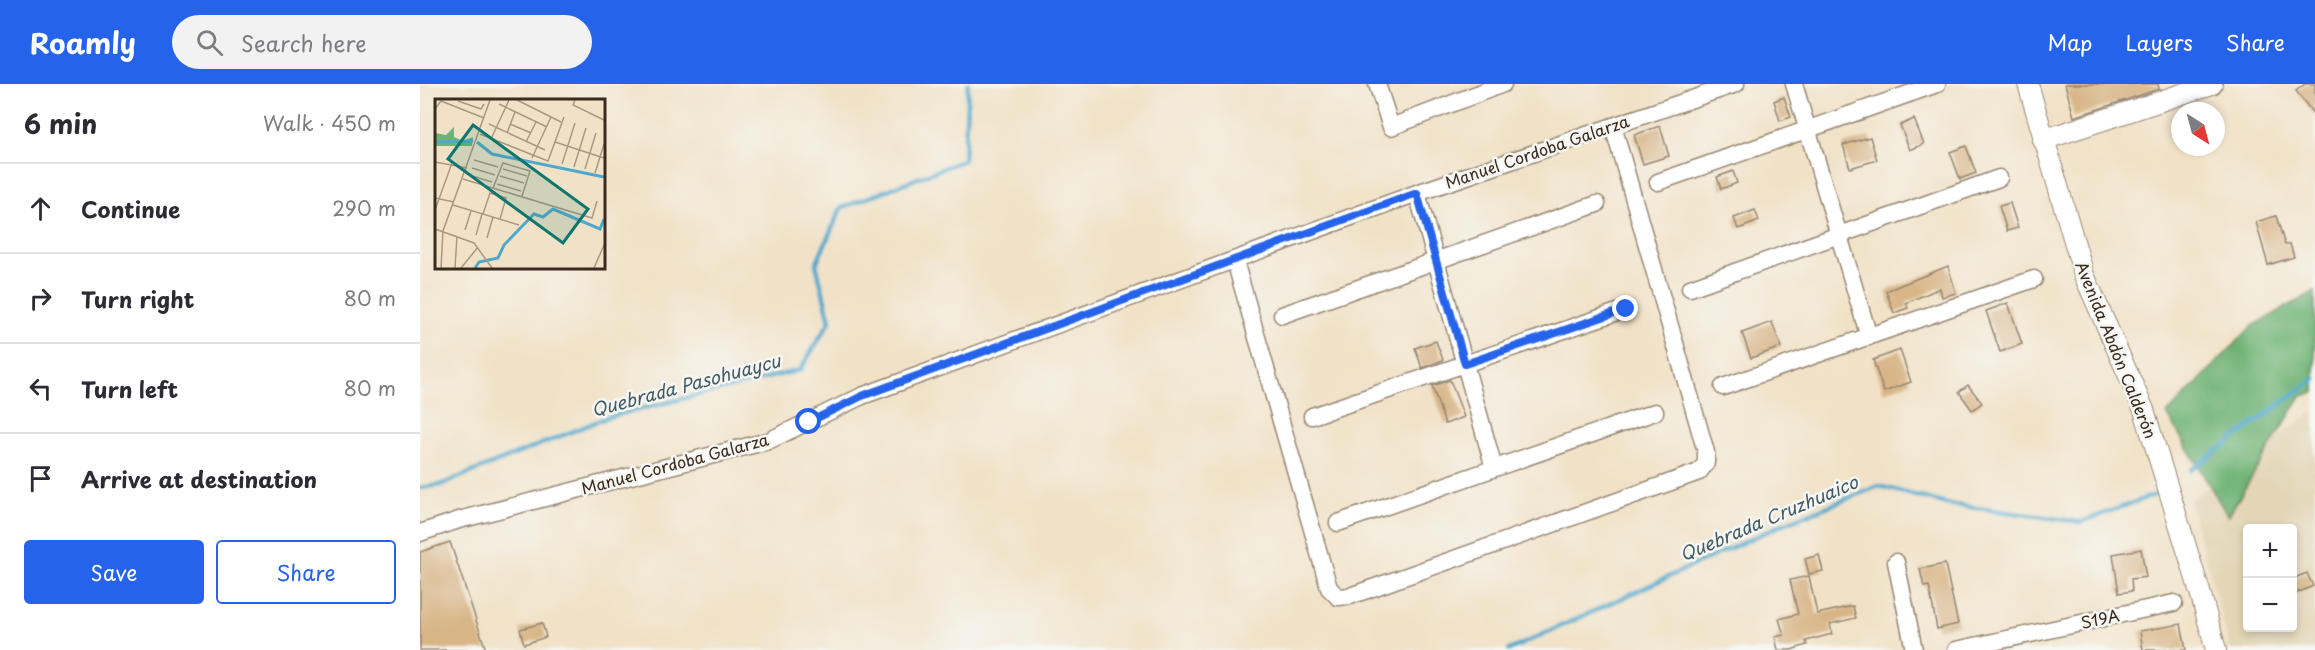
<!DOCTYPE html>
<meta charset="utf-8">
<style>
body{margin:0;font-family:"Playpen Sans",sans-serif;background:#f2f2f3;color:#2b2b33}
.controls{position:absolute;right:18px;bottom:18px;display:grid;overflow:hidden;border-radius:6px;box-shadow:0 3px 9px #0003}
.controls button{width:54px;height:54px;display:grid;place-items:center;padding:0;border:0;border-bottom:2px solid #e1e1e2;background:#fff;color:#2b2b33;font:30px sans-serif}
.compass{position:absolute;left:1751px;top:18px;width:54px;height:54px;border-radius:50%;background:#fff;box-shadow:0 3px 9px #0003;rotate:144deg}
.stop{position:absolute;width:18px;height:18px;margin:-14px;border:4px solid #2563eb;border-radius:50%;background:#fff}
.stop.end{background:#2563eb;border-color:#fff;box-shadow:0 2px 6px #0008}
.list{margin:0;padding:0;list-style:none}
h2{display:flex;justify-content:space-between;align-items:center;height:78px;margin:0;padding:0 24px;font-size:26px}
h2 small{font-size:20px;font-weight:400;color:#7c7c81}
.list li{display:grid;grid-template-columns:39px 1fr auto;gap:18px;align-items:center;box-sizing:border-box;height:90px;padding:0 24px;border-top:2px solid #e1e1e2}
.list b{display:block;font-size:22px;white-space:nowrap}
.list em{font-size:20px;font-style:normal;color:#7c7c81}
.actions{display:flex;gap:12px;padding:18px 24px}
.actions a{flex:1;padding:14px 0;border:2px solid #2563eb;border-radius:6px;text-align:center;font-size:21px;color:#2563eb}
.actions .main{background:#2563eb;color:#fff}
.icon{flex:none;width:33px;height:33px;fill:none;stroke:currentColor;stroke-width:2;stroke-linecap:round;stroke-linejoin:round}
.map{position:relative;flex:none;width:1895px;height:566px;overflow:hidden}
header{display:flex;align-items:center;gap:36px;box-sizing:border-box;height:84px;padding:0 30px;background:#2563eb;color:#fff}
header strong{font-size:28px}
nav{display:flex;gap:33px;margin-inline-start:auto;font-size:21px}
.search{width:420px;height:54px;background:#f2f2f3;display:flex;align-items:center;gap:15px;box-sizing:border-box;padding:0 21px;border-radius:33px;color:#7c7c81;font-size:22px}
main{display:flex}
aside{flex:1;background:#fff}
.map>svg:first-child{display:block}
</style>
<header>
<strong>Roamly</strong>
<div class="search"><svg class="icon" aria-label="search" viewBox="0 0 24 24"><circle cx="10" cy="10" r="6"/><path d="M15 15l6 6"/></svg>Search here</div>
<nav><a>Map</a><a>Layers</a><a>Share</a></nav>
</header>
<main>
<aside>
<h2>6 min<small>Walk · 450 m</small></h2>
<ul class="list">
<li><svg class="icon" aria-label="ahead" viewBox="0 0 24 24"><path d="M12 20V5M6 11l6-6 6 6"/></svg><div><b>Continue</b></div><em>290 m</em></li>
<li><svg class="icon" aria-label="right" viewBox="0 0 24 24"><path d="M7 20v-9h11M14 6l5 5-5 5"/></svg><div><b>Turn right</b></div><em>80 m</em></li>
<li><svg class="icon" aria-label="left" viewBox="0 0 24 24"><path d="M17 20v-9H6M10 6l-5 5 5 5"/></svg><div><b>Turn left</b></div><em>80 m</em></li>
<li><svg class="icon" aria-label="arrive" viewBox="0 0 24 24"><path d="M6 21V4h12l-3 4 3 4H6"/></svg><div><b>Arrive at destination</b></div></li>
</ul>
<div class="actions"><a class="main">Save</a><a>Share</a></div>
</aside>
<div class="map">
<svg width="1895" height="566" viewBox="0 0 1895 566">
<rect width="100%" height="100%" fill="#f6f6f2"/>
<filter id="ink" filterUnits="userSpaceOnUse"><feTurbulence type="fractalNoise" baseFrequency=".0167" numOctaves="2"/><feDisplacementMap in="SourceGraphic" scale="12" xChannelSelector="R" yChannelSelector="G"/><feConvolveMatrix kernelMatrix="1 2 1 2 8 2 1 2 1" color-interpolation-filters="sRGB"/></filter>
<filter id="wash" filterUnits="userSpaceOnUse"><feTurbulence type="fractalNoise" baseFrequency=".008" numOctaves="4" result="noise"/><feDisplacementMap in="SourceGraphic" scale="24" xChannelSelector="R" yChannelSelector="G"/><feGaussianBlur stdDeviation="1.35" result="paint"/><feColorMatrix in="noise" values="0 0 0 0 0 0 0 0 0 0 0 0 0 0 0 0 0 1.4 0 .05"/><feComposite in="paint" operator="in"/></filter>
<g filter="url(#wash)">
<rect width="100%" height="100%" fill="#f1e2c7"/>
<path fill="#e3d6b7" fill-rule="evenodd" d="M1895,327v239h-84l-42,-150zM1828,444h44v100h-44z"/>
<path fill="#6eb275" stroke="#546e4a" stroke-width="1.5" d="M1895,207v102l-14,3 -73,120 -61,-102 84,-87z"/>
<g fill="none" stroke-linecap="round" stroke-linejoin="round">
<g stroke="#4fa8cc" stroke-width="4.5">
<path d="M1771,386l124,-91"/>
<path d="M0,404l20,-3 168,-68 192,-47 30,-49 -14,-57 25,-56 123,-48 4,-76"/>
<path d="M1089,566l272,-125 98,-39 68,18 134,18 76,-28"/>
</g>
</g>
<g id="blocks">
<g fill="#d8b587">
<path d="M1645,0h93l1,5 -85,28z"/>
<path d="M1885,0h10v32l-19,-25z"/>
<path d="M1364,13l7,20 -11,4 -6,-20z"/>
<path d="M1494,35l10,25 -14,6 -10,-25z"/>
<path d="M1240,42l9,30 -26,8 -9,-29z"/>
<path d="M1450,53l7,23 -27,8 -7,-23z"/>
<path d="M1546,62l10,27 -16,6 -10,-27z"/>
<path d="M1313,87l4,12 -16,6 -4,-12z"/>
<path d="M1590,119l8,25 -11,3 -8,-25z"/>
<path d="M1335,126l4,11 -21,8 -4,-11z"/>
<path d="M1856,132l9,29 5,-1 4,13 -26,8 -12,-43z"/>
<path d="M1528,182l8,27 -14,4 -2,-9 -34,15 2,5 -14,5 -8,-22z"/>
<path d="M1588,219l14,41 -22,8 -14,-41z"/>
<path d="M1352,238l9,25 -30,11 -9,-25z"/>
<path d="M1016,257l7,19 -21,8 -7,-20z"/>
<path d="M1480,266l11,32 -27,10 -11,-32z"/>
<path d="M1030,296l14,37 -19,7 -13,-38z"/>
<path d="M1548,301l14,18 -10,7 -13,-18z"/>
<path d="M30,458l36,108h-66v-98z"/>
<path d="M1721,465l5,28 -15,2 1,12 -13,2 -6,-39z"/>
<path d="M1399,471l4,16 -14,3 -4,-15z"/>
<path d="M1525,480l13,60 -21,5 -8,-43 -5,1 -4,-18z"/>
<path d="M1887,489l6,13 -21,9v-16z"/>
<path d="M1389,492l8,38 36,-8 3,12 -26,6 2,10 -26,7 1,4 -16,5h-13l-3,-13 9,-2 -5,-16 19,-5 -8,-34z"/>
<path d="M122,539l4,14 -22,7 -4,-15z"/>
<path d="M1761,540l5,26h-43l-3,-19z"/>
</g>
</g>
</g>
<g filter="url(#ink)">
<use href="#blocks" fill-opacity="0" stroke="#968672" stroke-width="1.5"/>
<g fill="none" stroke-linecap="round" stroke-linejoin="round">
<defs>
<g id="minor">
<path d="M957,0l14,43 112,-43"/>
<path d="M1374,0l75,253"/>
<path d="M1238,98l279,-98"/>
<path d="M997,109l77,275"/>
<path d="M815,177l94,327 9,9 12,-1 349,-124 7,-9v-11l-93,-326"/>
<path d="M1270,204l309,-110"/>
<path d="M862,231l315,-111"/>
<path d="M1303,303l311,-108"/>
<path d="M892,332l314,-107"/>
<path d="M918,439l317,-111"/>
<path d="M0,449l39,-13 309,-79 94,-45 555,-203 319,-109"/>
<path d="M1476,478l18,88"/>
<path d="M1536,566l218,-47"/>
</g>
<g id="tertiary">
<path d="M1608,0l56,191 60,135 56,182 16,58"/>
<path d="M1623,56l169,-56"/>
</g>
</defs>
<use href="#minor" stroke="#968672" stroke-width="19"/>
<use href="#tertiary" stroke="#968672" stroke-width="22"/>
<use href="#minor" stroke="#fff" stroke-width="16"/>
<use href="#tertiary" stroke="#fff" stroke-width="20"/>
</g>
</g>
<g fill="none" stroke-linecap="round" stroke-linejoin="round" filter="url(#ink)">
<path stroke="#2563eb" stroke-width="8" d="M389,338l53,-26 555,-203 48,171 161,-55"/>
</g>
<g text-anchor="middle" stroke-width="5" stroke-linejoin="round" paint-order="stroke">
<g font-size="16" fill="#3b2a1e" stroke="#f6f6f2">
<text transform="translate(1117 68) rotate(-19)" y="6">Manuel Cordoba Galarza</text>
<text transform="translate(1696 266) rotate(68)" y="6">Avenida Abdón Calderón</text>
<text transform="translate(255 380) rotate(-15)" y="6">Manuel Cordoba Galarza</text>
<text transform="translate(1680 535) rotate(-12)" y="6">S19A</text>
</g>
<g font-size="18" font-style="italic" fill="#435c64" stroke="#f6f6f2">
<text transform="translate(266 302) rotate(-15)" y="6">Quebrada Pasohuaycu</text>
<text transform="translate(1349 435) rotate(-23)" y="6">Quebrada Cruzhuaico</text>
</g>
</g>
<g transform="translate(15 15)">
<rect width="170" height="170" fill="#f1e2c7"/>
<path d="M19,28v10l9,4 10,-4 -1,9h-37v-13l11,2z" fill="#6eb275"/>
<path fill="none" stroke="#4fa8cc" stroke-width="3" d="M0,43l38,-1M42,43l15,12 112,23M40,169l4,-6 19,-4 6,-13 30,-31 9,3 10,-8 47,20 4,-10"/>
<path fill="none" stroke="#a89883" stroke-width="1.5" d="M82,1l44,22M140,1l-2,5 31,15M23,2l23,8 3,-5M64,5l48,23M0,10l6,-8 43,17M54,25l56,26M75,25l21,9M72,34l8,-21M45,35l68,27 16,-44M56,40l18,-39M91,43l10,-20M120,43l49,16M97,59l19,-41M39,61l24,7M0,63l32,6M127,65l13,-41M139,68l12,-39M37,69l23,7M68,70l24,7M150,70l11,-36M160,74l9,-29M34,76l23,7M65,77l24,7M28,80l129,39 5,-17M62,85l24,7M58,89l10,-25 27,8 -8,25M0,99l19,4M18,106l66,20M0,111l17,-47M48,115l7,-21 16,5 -6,21M0,130l39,14 18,25M30,131l6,-19M41,136l6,-21M52,139l6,-21M6,169l2,-37 47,-131M20,169l2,-32M26,169l17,-21M159,169l10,-23"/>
<path fill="#0f766e" fill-opacity="0.15" stroke="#0f766e" stroke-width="3" d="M38,26l115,84 -25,34 -115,-84z"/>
<rect width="170" height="170" fill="none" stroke="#3b2a1e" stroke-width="3"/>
</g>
</svg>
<div class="controls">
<button>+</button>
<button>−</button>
</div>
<svg class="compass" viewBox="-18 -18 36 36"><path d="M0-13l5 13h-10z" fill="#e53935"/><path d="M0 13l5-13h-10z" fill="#7c7c81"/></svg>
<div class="stop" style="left:389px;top:338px"></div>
<div class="stop end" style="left:1206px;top:225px"></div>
</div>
</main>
